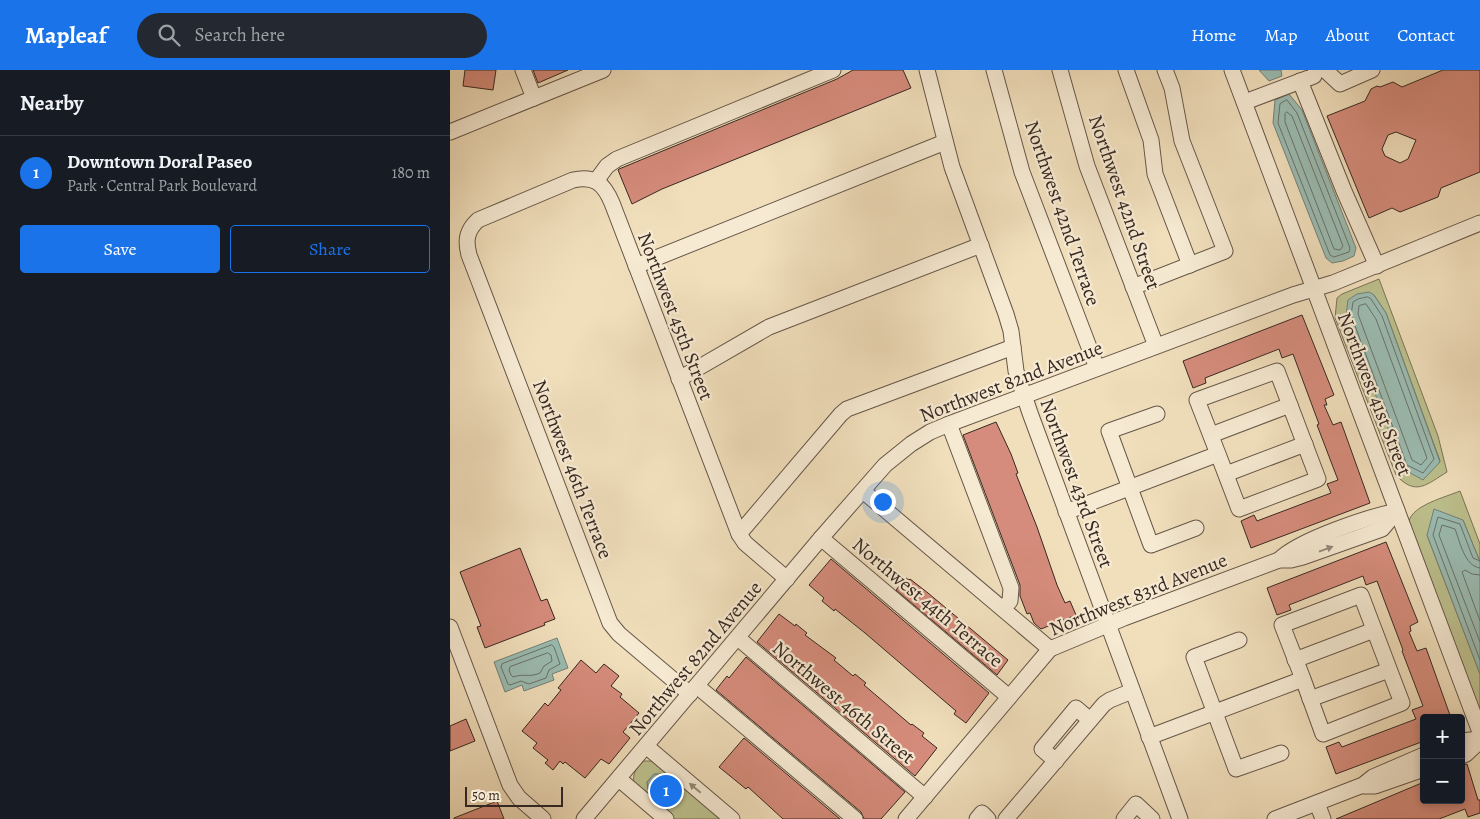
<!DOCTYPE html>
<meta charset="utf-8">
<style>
body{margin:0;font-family:Alegreya,serif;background:#242831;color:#f1f3f6}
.controls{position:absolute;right:15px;bottom:15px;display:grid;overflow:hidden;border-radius:5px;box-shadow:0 2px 8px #0003}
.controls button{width:45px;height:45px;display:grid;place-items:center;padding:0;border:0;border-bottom:1px solid #363941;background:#171b24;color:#f1f3f6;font:25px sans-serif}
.scale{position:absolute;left:15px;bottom:12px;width:98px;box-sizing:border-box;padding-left:5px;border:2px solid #372821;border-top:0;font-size:14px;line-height:18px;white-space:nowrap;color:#372821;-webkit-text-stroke:4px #f6ead3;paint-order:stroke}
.you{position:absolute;left:432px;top:431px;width:18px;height:18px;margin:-12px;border:4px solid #fff;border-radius:50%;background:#1a73e8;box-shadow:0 0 0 8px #1a73e833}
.badge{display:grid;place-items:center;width:32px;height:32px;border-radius:50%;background:#1a73e8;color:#fff;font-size:16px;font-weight:700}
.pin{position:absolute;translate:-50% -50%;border:2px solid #fff;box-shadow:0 1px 5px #0006}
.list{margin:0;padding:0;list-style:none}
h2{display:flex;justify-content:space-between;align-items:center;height:65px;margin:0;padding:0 20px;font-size:21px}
h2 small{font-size:16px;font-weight:400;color:#9ea1a6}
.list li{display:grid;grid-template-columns:32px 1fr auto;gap:15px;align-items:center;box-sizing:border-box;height:75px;padding:0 20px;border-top:1px solid #363941}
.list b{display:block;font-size:19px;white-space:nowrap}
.list p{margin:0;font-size:16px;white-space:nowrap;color:#9ea1a6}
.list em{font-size:16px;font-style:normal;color:#9ea1a6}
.actions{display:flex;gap:10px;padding:15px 20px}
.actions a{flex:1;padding:11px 0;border:1px solid #1a73e8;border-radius:5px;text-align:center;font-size:18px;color:#1a73e8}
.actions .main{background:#1a73e8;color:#fff}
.icon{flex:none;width:28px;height:28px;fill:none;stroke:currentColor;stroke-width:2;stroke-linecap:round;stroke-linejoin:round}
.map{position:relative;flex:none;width:1030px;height:749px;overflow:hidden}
header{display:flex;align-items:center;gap:30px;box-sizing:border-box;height:70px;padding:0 25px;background:#1a73e8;color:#fff}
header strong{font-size:24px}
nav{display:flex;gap:28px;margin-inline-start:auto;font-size:18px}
.search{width:350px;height:45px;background:#242831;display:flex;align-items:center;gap:12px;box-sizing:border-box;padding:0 18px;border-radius:28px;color:#9ea1a6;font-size:19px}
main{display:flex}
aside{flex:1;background:#171b24}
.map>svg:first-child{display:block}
</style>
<header>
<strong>Mapleaf</strong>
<div class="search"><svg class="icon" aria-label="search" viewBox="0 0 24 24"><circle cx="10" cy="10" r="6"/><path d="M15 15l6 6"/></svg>Search here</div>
<nav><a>Home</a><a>Map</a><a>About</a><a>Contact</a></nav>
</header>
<main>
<aside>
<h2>Nearby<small></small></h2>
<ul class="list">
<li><span class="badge">1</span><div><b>Downtown Doral Paseo</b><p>Park · Central Park Boulevard</p></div><em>180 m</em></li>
</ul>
<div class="actions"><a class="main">Save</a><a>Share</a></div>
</aside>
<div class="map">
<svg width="1030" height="749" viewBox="0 0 1030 749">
<rect width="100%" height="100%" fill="#f1dfbc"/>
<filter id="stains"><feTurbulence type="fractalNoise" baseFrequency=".004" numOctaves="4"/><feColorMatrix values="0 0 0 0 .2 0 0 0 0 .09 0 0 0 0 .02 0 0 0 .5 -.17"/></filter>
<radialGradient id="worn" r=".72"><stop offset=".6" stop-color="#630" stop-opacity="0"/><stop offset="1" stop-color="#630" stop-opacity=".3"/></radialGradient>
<g fill="#bdc18e" stroke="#7a7458" fill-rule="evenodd">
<path d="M929,209l59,157 9,36c-20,12 -31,25 -51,3l-61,-157 2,-20 5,-4zM924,225l12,18 54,148z"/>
<path d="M1010,421l20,53v18l-17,-42 -36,15 53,139v46l-70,-187c0,-3 -1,-8 -1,-12 4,-16 37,-24 51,-30z"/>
<path d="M194,691h8l74,58h-54l-38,-36c-2,-10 3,-16 10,-22z"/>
</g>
<g fill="#9bbcb2" stroke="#738178">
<path d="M809,0h22l1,6 -13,5z"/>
<path d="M839,24l13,16 54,138 -2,8 -11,5 -11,2 -6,-5 -53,-135 2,-23z"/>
<path d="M919,222l5,3 12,18 54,149 -17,18 -20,-11 -57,-154 2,-15 9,-6z"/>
<path d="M984,439l29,11 17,42v112l-53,-139z"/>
<path d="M107,568l11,30 -16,6 2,6 -30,11 -2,-6 -17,7 -11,-30z"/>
<path d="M204,704h7l2,6 -2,6 -8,5 -5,-2 -1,-7z"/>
</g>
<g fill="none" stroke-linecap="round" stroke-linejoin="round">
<g stroke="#69726a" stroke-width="1">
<path d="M837,30l10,13 53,135 -1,4 -15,5 -4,-2 -52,-132 2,-19z"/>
<path d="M837,42l5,4 51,130 -3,4 -6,-1 -49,-127v-8z"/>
<path d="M918,227l3,2 11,17 52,143 -11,14 -16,-8 -56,-150 2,-13 5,-3z"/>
<path d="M916,234l10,15 51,139 -6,7 -9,-5 -54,-146 1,-8z"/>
<path d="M1030,491l-7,-3 -13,-34 -22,-7 -5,18 47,125"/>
<path d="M1030,498c-16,-2 -20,-27 -25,-39l-13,-4 -3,10 41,107"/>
<path d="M1030,505l-8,-1 -7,-4 -3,2 18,49"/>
<path d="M102,575l2,2 6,17 -11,6 -3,8 -17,6 -8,-3 -11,4 -2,-1 -7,-17 1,-3z"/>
<path d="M98,583l3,2 1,6 -8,5 -4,7c-12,5 -15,0 -27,4l-2,-2 -2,-5 1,-3z"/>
</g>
</g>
<g fill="#d68c7c" stroke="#372821" fill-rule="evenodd">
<path d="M15,0h31l-3,20 -30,-4z"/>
<path d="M83,0h35l-30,13z"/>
<path d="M403,0h50l8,18 -249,101 -30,15 -14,-34 1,-1 218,-90z"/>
<path d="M993,0h37v102l-39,16 -3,9 -38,15 -8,-4 -23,10 -42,-102 38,-15 6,-12 6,-3 3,1 13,-5 9,5zM946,62l20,8 -8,19 -8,4 -15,-7 -3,-7 6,-14z"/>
<path d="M852,245l32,80 -9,4 2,6h-3l9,20 8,-3 29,81 -119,45 -10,-27 13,-6 3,6 74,-28 -4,-9 11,-4 -21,-55 2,-1 -26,-70 -11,4 -3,-9 -74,29 1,5 -13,5 -10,-27z"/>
<path d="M546,352l15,32 7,19 -2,1 21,53 20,58 8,18 5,-2 6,14 -35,14 -7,-6 -4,-10 -3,1 -7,-18v-11l-57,-150z"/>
<path d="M936,472l32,80 -8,4 1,5 -2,1 8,19 9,-3 25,70h-27v23l-88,33 -10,-27 13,-5 3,5 74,-28 -4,-9 11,-4 -21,-55 1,-1 -26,-69 -11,4 -3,-9 -74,29 2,5 -14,5 -10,-27z"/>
<path d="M70,478l21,53 6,-2 8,20 -11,4 1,2 -60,23 -8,-21 4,-1 -21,-54z"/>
<path d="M381,489l158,134 -23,30 -12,-9 2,-3 -91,-78 -30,-24 -1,2 -12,-10 2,-3 -15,-13z"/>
<path d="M456,508l3,2 1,-1 18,14 80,67 -11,15 -101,-85z"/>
<path d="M329,544l16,12 1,-2 11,9 -2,2 31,23 -2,2 19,16 2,-2 11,9 -2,2 47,40 1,-1 12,9 -2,3 15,12 -22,28 -158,-134z"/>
<path d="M296,587l159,135 -24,27h-17l-3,-7 -145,-122 11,-14 2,2z"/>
<path d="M131,590l15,13 8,-9 15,12 -8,10 11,8 -2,3 19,16 -16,19 7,6 -21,26 -8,-5 -16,19 -20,-16 -2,2 -3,-3 -7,9 -8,-7 3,-3 -15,-12 4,-5 -15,-12 23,-28 3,3 13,-16 -3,-2z"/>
<path d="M16,649l9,22 -25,10v-25z"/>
<path d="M294,668l96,81h-57l-35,-32 -2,2 -27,-22z"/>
<path d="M1017,694l11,36h2v13l-12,4 -3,-8 -26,10h-103l88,-37v18h37v-35z"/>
<path d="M47,731l7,18h-50v-1z"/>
</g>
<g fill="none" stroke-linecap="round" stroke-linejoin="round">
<defs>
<g id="minor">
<path d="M73,0l11,28"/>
<path d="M477,0l25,97 54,147 5,17 5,40 14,42 150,406"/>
<path d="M544,0l28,102 75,196"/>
<path d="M610,0l27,96 69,180"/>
<path d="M676,0l25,70 4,34 35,91"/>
<path d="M782,0l248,662"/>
<path d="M875,0l15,14 32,-14"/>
<path d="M850,11l44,110 33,75"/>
<path d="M795,32l69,-26 2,-6"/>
<path d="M0,62l153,-62"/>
<path d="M146,111l11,-15 10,-7 216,-89"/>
<path d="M186,196l309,-124"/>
<path d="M683,217l92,-36 -43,-110 -10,-53 -7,-18"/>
<path d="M229,309l90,-52 212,-82"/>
<path d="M707,344l-48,17 42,114 45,-17"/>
<path d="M499,354l62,164 -1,13 -7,8"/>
<path d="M761,365l79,-30"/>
<path d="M776,404l79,-30"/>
<path d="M413,421l187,158"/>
<path d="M616,442l152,-58 -21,-54 80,-29 41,108 -79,30 -21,-55"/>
<path d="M289,464l102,-120 6,-5 166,-62"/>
<path d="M371,468l188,159"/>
<path d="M829,490c20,-20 89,-43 118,-49"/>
<path d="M0,557l60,158 9,13 24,21"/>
<path d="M288,568l187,159"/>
<path d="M789,570l-45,17 42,112 45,-16"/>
<path d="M845,590l79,-30"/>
<path d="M247,616l158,133"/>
<path d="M240,624l-71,-60 -9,-11 -141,-368c-4,-15 -2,-25 9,-35l95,-40c22,-5 31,4 39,23l127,331 6,9 42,36"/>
<path d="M860,629l79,-29"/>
<path d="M699,667l154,-58 -21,-54 79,-30 41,108 -79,31 -20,-55"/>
<path d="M1011,671l19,-2"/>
<path d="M196,676l86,73"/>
<path d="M1011,686l5,-2 14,-13"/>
<path d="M606,691l-14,-12 34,-41 14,12"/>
<path d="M169,709l47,40"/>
<path d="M914,716h11l49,-17"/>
<path d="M867,733l6,16"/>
<path d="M134,749l237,-281 64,-73 26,-21 19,-12 19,-8 344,-129 40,-12 147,-60"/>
<path d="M456,749l144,-170 74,-31 155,-58h12l12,-3 79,-28 15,-18"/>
<path d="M527,749l5,-6 6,6"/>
<path d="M556,749l98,-115 6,-4 22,-9"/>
<path d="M674,749l12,-15 16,15"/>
<path d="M825,749l88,-34 10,-8 51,-22"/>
</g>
</defs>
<use href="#minor" stroke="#665648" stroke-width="17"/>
<use href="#minor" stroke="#f6ead3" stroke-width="15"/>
</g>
<defs><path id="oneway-solid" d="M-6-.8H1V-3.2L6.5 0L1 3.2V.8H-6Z" transform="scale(1.25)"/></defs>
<g fill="#96897a">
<use href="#oneway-solid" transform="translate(876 479) rotate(-20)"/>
<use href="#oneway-solid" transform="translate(245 718) rotate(-140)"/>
</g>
<g text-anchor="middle" stroke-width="4.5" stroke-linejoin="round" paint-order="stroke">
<g font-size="20" fill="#372821" stroke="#f6ead3">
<text transform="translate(675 132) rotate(71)" y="7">Northwest 42nd Street</text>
<text transform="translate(613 143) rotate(71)" y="7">Northwest 42nd Terrace</text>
<text transform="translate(226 246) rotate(69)" y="7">Northwest 45th Street</text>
<text transform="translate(561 311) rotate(-21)" y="7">Northwest 82nd Avenue</text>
<text transform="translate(925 324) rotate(69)" y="7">Northwest 41st Street</text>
<text transform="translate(123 399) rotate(69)" y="7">Northwest 46th Terrace</text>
<text transform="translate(627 413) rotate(70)" y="7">Northwest 43rd Street</text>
<text transform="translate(688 524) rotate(-22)" y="7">Northwest 83rd Avenue</text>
<text transform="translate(478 532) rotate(40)" y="7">Northwest 44th Terrace</text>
<text transform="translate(245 588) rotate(-50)" y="7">Northwest 82nd Avenue</text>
<text transform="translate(394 632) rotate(40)" y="7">Northwest 46th Street</text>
</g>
</g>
<rect width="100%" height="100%" filter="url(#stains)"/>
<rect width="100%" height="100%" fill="url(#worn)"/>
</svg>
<div class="controls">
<button>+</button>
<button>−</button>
</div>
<div class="scale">50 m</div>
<div class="you"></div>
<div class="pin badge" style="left:216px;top:721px">1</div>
</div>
</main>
